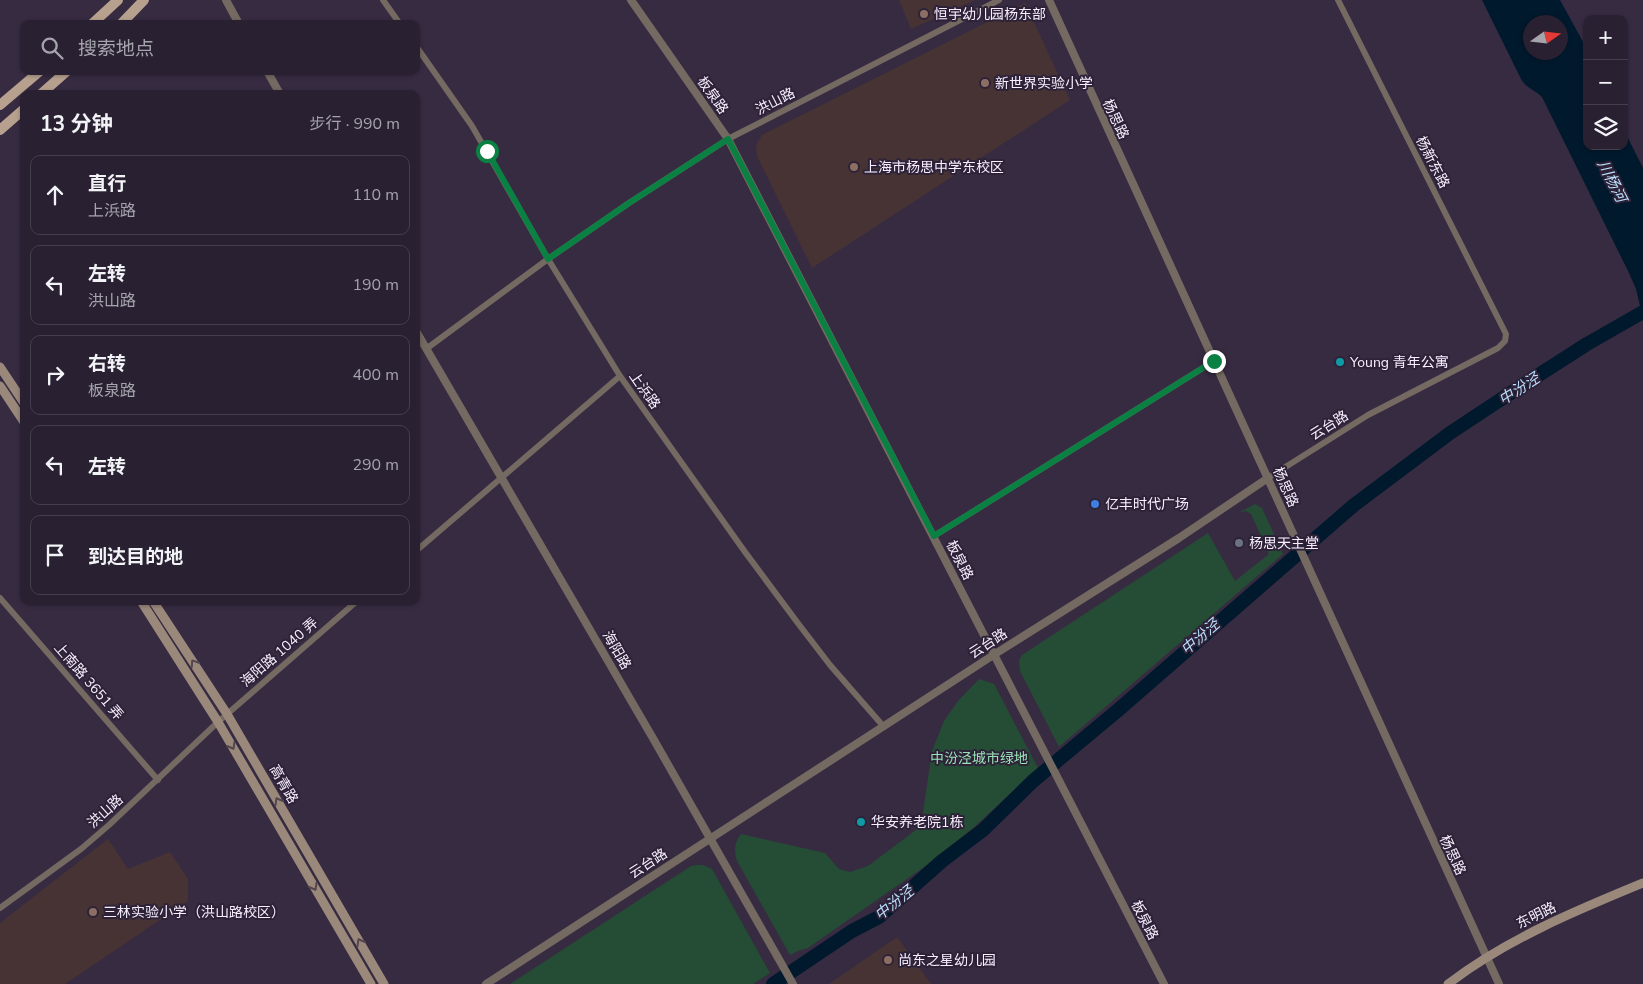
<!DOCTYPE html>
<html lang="zh">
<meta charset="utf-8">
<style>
body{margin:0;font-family:"Nunito Sans","Noto Sans SC",sans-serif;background:#31283a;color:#f1f3f6}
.controls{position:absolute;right:15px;top:15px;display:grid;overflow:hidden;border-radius:10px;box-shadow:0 1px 4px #0004}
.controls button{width:45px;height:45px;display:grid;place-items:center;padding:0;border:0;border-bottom:1px solid #453e4d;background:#292032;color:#f1f3f6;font:25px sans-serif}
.compass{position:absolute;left:1523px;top:15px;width:45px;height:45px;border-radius:50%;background:#292032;box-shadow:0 1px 4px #0004;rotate:76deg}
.stop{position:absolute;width:15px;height:15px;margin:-11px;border:4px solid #0b8043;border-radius:50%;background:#fff}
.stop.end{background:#0b8043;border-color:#fff;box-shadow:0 1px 5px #0008}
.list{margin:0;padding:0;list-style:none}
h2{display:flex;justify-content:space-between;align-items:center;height:65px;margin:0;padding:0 20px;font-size:21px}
h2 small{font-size:16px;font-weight:400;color:#a5a3ac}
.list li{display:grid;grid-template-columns:32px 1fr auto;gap:15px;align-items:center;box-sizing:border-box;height:80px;margin:0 10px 10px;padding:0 10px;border:1px solid #453e4d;border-radius:10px}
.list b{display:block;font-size:19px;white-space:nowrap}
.list p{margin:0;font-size:16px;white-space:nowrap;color:#a5a3ac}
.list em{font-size:16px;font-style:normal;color:#a5a3ac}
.icon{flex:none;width:28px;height:28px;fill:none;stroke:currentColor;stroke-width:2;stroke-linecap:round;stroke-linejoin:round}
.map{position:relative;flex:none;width:1643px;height:984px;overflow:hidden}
.search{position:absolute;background:#292032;box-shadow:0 1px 4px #0004;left:20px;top:20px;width:400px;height:55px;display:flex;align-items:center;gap:12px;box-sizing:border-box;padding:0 18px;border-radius:10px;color:#a5a3ac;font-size:19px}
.panel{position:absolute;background:#292032;box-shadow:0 1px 4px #0004;left:20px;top:90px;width:400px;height:515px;border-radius:10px}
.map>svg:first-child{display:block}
</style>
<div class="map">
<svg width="1643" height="984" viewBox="0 0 1643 984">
<rect width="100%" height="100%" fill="#372b42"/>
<g fill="#473334">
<path d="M899,0h76l-64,29z"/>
<path d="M1025,3l45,97 -258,168 -55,-112 -1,-11 6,-10z"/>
<path d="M108,839l20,30 42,-17 18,27v22l-123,83h-65v-61z"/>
<path d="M897,937l34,47h-102z"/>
</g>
<g fill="#254c35">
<path d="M1255,504l7,4 21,46 -224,193 -39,-76 -1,-11 3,-5 186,-122 27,48 34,-27 -18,-40 -5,-3 -8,2z"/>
<path d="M979,679l15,5 44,84 -65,60 -46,37 -119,83 -10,3 -8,4 -53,-94c-3,-11 -3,-18 4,-27l84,19 14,16 11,3 18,-6 53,-40 11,-75 12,-30 14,-20z"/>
<path d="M697,865h6l9,4 58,104 -17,11h-243l181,-118z"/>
</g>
<path fill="#00192d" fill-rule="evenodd" d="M1482,0h78l27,49v97h37v-16l19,38v151l-7,-30 -7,-16 -87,-176c-7,-7 -16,-9 -21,-18zM1530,22h30v30h-30z"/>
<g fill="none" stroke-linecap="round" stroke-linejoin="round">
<path stroke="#00192d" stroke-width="14" d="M773,984l79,-53 27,-14 63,-56 41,-31 50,-49 84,-70 237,-206 96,-72 59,-39 78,-50 56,-32"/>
<g stroke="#746a61" stroke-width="6">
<path d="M383,0l17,24"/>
<path d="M416,46l56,80 76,133 72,117 125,176 52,70 33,43 54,62"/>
<path d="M426,349l122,-90 81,-56 99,-64 271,-139"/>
<path d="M1268,478l100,-63 130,-67 7,-7 1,-7 -168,-334"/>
<path d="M934,536l280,-175"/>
<path d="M416,551l204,-175"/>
<path d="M0,598l158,182"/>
<path d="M0,908l81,-59 28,-24 109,-103 139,-121"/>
</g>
<g stroke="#746a61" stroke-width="8">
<path d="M226,0l13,24"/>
<path d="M631,0l97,139 436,845"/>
<path d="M1049,0l450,984"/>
<path d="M267,71l13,23"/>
<path d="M416,331l238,409 139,244"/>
<path d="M486,984l509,-330 184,-116 89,-60"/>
</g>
<g stroke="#9a897b" stroke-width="9">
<path d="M0,367l24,36"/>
<path d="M0,386l24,36"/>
<path d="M141,601l77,121 153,262"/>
<path d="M153,601l74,113 157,270"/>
<path d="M1448,984c59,-45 127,-73 195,-101"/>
</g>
<g stroke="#b7a18e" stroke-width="10">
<path d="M92,24l26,-24"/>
<path d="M121,24l23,-24"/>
<path d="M41,94l26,-23"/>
<path d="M0,105l40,-34"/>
<path d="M0,130l24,-21"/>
</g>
</g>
<defs><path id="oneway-chevron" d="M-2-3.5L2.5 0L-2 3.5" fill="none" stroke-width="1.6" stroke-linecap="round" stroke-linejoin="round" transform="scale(1.25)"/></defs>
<g stroke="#53464f">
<use href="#oneway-chevron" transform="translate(194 663) rotate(-123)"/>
<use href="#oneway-chevron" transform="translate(232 746) rotate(60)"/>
<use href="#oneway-chevron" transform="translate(278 801) rotate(-120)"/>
<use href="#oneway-chevron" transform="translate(314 887) rotate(60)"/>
<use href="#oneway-chevron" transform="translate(360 942) rotate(-120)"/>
</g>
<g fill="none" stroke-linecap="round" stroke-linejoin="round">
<path stroke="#0b8043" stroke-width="6" d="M487,151l61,108 81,-56 99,-64 206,397 280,-175"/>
</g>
<g fill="#8d6e63" stroke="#2d2238" stroke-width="2">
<circle cx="924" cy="14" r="5"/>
<circle cx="985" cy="83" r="5"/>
<circle cx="854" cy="167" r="5"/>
<circle cx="93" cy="912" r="5"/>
<circle cx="888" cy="960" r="5"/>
</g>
<g fill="#0f9aa8" stroke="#2d2238" stroke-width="2">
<circle cx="1340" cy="362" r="5"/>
<circle cx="861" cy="822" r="5"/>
</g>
<circle fill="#3f7fe0" stroke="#2d2238" stroke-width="2" cx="1095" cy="504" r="5"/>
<circle fill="#6b7280" stroke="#2d2238" stroke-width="2" cx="1239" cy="543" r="5"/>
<g text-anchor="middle" stroke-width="4" stroke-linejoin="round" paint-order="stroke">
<g font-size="14" fill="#f7effe" stroke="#2d2238" text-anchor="start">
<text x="934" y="19">恒宇幼儿园杨东部</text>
<text x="995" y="88">新世界实验小学</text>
<text x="864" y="172">上海市杨思中学东校区</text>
<text x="1350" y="367">Young 青年公寓</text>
<text x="1105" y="509">亿丰时代广场</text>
<text x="1249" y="548">杨思天主堂</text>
<text x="871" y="827">华安养老院1栋</text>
<text x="103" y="917">三林实验小学（洪山路校区）</text>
<text x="898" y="965">尚东之星幼儿园</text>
</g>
<g font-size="14" fill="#f7effe" stroke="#2d2238">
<text transform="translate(713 95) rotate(55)" y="5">板泉路</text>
<text transform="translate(775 101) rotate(-27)" y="5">洪山路</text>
<text transform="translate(1116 119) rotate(65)" y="5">杨思路</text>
<text transform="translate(1433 162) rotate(63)" y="5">杨新东路</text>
<text transform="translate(645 390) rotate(55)" y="5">上浜路</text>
<text transform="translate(1329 425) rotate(-32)" y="5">云台路</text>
<text transform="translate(1286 487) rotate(66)" y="5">杨思路</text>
<text transform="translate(960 560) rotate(63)" y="5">板泉路</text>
<text transform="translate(988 643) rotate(-33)" y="5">云台路</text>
<text transform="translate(617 650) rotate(60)" y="5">海阳路</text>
<text transform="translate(279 652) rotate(-41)" y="5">海阳路 1040 弄</text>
<text transform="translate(89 681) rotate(49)" y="5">上南路 3651 弄</text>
<text transform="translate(284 784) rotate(60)" y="5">高青路</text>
<text transform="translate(105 811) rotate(-42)" y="5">洪山路</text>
<text transform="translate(1453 855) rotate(65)" y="5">杨思路</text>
<text transform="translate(648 863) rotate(-33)" y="5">云台路</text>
<text transform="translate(1536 915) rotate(-26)" y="5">东明路</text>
<text transform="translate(1145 920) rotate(63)" y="5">板泉路</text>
</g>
<g font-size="14" fill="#99e0b4" stroke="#2d2238">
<text x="979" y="763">中汾泾城市绿地</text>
</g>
<g font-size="15" font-style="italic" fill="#bbdffd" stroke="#2d2238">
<text transform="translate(1612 181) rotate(63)" y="5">川杨河</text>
<text transform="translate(1519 389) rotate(-33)" y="5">中汾泾</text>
<text transform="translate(1200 637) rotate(-41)" y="5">中汾泾</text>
<text transform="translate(894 903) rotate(-39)" y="5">中汾泾</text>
</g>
</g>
</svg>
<div class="controls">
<button>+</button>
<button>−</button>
<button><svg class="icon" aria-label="layers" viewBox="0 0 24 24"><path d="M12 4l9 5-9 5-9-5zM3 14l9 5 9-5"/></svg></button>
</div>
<svg class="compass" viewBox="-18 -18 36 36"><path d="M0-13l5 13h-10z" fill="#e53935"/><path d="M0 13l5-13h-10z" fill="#a5a3ac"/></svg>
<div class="stop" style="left:487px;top:151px"></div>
<div class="stop end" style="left:1214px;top:361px"></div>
<div class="search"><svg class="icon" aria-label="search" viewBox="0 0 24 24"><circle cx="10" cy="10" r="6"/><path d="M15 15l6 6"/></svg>搜索地点</div>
<section class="panel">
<h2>13 分钟<small>步行 · 990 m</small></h2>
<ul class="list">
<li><svg class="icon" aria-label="ahead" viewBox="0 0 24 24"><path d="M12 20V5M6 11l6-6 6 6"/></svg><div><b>直行</b><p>上浜路</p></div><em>110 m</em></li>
<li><svg class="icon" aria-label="left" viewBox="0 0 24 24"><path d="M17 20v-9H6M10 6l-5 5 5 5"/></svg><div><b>左转</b><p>洪山路</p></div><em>190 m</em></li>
<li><svg class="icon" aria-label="right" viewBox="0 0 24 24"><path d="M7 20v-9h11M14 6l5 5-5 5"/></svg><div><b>右转</b><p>板泉路</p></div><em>400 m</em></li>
<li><svg class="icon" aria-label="left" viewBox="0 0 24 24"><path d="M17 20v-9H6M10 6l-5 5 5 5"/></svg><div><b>左转</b></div><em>290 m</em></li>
<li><svg class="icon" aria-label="arrive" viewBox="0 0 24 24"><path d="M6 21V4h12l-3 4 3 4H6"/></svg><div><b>到达目的地</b></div></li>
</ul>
</section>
</div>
